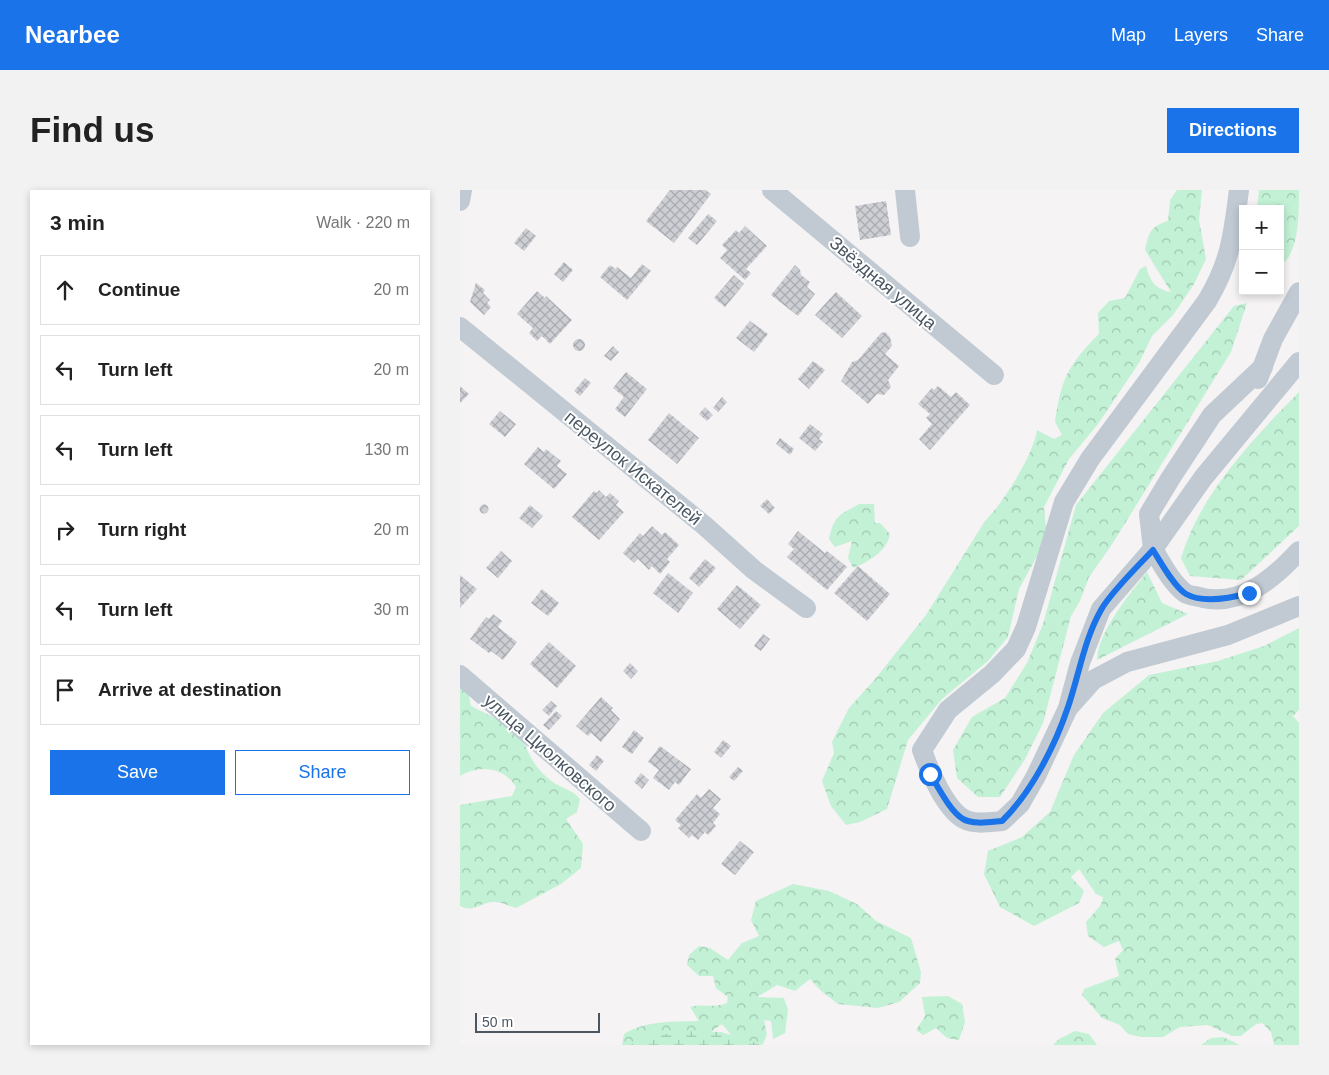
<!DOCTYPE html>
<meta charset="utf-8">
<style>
body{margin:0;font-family:Helvetica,sans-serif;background:#f2f2f2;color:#222}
.controls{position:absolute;right:15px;top:15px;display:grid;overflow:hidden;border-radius:0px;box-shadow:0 2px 8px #0003}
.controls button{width:45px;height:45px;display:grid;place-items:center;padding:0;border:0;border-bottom:1px solid #e0e0e0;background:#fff;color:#222;font:25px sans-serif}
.scale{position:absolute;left:15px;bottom:12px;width:125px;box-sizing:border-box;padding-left:5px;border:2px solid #4a5661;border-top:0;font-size:14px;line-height:18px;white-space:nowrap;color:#4a5661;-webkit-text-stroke:4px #fff;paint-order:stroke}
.stop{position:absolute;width:15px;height:15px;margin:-11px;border:4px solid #1a73e8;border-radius:50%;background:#fff}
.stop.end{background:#1a73e8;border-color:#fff;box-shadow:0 1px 5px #0008}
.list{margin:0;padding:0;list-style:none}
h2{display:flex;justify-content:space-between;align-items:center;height:65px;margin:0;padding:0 20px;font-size:21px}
h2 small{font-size:16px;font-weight:400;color:#767676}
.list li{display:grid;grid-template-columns:32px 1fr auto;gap:15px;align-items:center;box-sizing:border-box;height:70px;margin:0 10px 10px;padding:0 10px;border:1px solid #e0e0e0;border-radius:0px}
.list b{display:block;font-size:19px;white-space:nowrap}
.list em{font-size:16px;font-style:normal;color:#767676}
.actions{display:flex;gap:10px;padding:15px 20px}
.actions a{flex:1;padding:11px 0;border:1px solid #1a73e8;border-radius:0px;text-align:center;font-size:18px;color:#1a73e8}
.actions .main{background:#1a73e8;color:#fff}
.icon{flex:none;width:28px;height:28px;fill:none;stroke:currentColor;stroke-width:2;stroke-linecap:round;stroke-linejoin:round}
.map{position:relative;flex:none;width:839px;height:855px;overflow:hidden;border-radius:0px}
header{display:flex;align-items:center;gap:30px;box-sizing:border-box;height:70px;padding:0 25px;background:#1a73e8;color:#fff}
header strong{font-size:24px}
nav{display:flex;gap:28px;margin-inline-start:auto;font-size:18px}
.intro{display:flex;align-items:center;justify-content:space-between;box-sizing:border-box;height:120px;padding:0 30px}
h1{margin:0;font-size:35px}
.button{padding:12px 22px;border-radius:0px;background:#1a73e8;color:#fff;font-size:18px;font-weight:700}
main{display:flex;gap:30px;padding:0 30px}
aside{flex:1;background:#fff;border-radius:0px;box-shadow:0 2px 8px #0003}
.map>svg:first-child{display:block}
</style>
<header>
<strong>Nearbee</strong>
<nav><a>Map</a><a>Layers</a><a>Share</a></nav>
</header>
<div class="intro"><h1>Find us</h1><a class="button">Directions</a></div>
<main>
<aside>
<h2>3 min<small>Walk · 220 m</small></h2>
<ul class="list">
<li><svg class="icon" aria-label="ahead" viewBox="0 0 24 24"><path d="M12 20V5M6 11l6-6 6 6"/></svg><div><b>Continue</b></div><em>20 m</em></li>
<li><svg class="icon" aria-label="left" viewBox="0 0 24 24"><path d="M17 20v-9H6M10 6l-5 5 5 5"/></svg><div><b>Turn left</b></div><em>20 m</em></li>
<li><svg class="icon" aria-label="left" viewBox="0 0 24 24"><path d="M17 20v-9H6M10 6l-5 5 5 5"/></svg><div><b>Turn left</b></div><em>130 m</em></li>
<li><svg class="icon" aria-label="right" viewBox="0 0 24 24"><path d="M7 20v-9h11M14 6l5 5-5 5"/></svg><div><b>Turn right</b></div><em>20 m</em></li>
<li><svg class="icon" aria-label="left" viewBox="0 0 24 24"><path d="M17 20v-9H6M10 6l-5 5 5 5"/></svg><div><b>Turn left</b></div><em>30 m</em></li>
<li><svg class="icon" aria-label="arrive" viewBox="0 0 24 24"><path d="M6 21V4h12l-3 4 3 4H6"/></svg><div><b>Arrive at destination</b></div></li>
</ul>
<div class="actions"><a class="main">Save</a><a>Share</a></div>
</aside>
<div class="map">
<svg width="839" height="855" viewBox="0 0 839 855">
<defs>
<pattern id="forest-crowns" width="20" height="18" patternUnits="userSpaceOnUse" patternTransform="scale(1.25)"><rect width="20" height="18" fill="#c3f1d5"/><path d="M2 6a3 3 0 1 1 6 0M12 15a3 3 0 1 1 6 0" fill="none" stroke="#a0c6b0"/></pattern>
<pattern id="wetland-marsh" width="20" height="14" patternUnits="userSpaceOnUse" patternTransform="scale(1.25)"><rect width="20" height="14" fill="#c3f1d5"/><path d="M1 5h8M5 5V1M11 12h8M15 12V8" fill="none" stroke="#a0c6b0"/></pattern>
<pattern id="building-cross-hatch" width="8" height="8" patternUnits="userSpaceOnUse" patternTransform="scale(1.25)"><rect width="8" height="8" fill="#cdcfd5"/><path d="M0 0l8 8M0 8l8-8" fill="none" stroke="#a8abb0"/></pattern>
</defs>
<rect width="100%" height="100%" fill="#f5f3f3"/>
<g fill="url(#forest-crowns)">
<path d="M717,0h25l-3,30 7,39 -12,25 -21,31 -21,21 -13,27 -41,61 -29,35 -25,48 3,31 -28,51 -11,48 -20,24 -46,38 -34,41 -21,69 -27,13 -14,3 -15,-19 -9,-25 12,-28 -2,-11 17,-34 27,-30 50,-63 59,-94c18,-18 49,-67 52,-91l17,9 8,-4 -7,-13c6,-43 13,-57 44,-88l-1,-21 11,-12 16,-3 15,-29 6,-3c4,15 9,23 25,26l-26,-42c4,-18 5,-23 23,-29l2,-21z"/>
<path d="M799,0h40c0,26 0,64 -19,76v-57h-23z"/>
<path d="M787,113l-16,49 -120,194 -22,31 -9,24 -9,15 -28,107 -18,36 -25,38h-22l-21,-19 -4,-28 19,-33 33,-19 22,-35 16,-39 33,-119 158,-199z"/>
<path d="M839,202v134l-58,54 -51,-4 -9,-18c19,-64 72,-119 118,-166z"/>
<path d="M399,314h15l1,19h5l10,11c-3,18 -22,28 -37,34l-5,-10 4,-17 -17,6 -6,-8c5,-23 10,-24 30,-35z"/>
<path d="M687,382l15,31 26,11 -91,46c1,-29 33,-66 50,-88z"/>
<path d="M839,438v82l-6,6 6,7v322h-25l-3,-13 -9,-9 -6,1 -15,12h-9l-24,-11 -28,2 -17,10h-22l-13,-3 -8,-9 -18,-7 -20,-23 2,-6 35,-13 -4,-17 8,-9 -4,-9 -15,6 -16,-11 -2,-14 15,-17 2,-8 -7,-3 -17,-25 -8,8 13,14 -5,12 -45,23 -34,-19 -16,-33 4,-23 34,-14 28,-25 24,-57 29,-42 46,-38 69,-14 46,-15z"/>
<path d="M0,497l8,5 3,14 48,24c8,21 15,39 34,52 11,8 17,6 27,17l-3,13 -11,7 17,25 -2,24 -20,16 -45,24c-7,-2 -18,-7 -24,-6 -12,1 -18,11 -32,4v-101l52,-9 4,-9c-12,-20 -37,-23 -56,-11z"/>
<path d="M333,694l36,7 28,13 19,17 35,17 10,34 -1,11 -21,19 -21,6 -40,-4 -18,-14 -10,-11 -15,12 -18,-6 -20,12 27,1 4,12 -3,23 -12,6 -2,-18 -7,-1 3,14 -4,10 -26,-2 -15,-18 -21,15 -55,6h-24l2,-11c23,-14 48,-12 75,-13l-9,-14c14,-4 20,2 37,-4l1,-6 -12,-9 -3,-12h-14l-12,-11 2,-10 10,-9 11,2 18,12 14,-17 17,-7 -8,-16 5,-19z"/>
<path d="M488,806l14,8 3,18 -6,18 -12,-2 -11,-10 -13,7 -7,-5 9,-14 -3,-19z"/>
<path d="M615,841l14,3 8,11h-44l6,-6z"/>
<path d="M763,847l17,8h-39l10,-7z"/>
</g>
<path fill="url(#wetland-marsh)" d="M229,841l32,1 43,13h-134l22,-9z"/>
<g fill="url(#building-cross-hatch)">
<path d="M210,0h36l5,4 -37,49 -28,-22z"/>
<path d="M426,11l5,34 -31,5 -5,-34z"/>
<path d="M248,24l9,7 -20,24 -9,-7z"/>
<path d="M285,36l22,20 -21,23 5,4 -6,7 -25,-22 7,-8 -5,-5 14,-15 3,3z"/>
<path d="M66,38l10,8 -12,15 -10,-8z"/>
<path d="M104,72l9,8 -10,12 -9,-8z"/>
<path d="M182,74l9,7 -24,29 -27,-23 10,-12 6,4 1,-2 14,11z"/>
<path d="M335,75l5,5 1,5 9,7 -3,5 8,7 -17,22 -27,-21z"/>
<path d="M274,85l10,9 -19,23 -11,-9z"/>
<path d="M16,93l9,7 -2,3 7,7 -3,3 4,4 -7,8 -14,-13z"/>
<path d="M77,101l8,7 1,-2 26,24 -22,24 -8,-8 -5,5 -8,-8 4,-5 -16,-14z"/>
<path d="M376,102l26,24 -20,22 -27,-23z"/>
<path d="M290,131l18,13 -14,18 -18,-14z"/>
<path d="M425,142l5,5 2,9 -7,8 14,12 -11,14 3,7 -7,8 -7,-1 -9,10 -27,-23 11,-19 6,-2 23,-27z"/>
<circle cx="119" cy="155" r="6"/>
<path d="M153,156l6,6 -8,9 -7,-5z"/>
<path d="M353,171l12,9 -16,19 -11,-10z"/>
<path d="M166,182l21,17 -22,28 -10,-8 9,-12 -11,-9z"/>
<path d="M125,188l6,5 -11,13 -6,-5z"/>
<path d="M0,196l9,8 -9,9z"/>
<path d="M478,196l13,11 5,-5 14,13 -40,45 -11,-11 13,-15 -6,-6 4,-4 -12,-10 14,-16 2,2z"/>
<path d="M262,207l5,5 -9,10 -5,-4z"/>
<path d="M245,217l8,8 -6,6 -8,-7z"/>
<path d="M40,221l16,13 -11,13 -16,-13z"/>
<path d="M209,223l30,25 -22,26 -29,-24z"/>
<path d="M350,234l13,10 -4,5 4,3 -8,9 -16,-13z"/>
<path d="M320,248l14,11 -4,6 -14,-11z"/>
<path d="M78,257l6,5 2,-3 15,12 -4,5 10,8 -13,15 -30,-25z"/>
<path d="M139,300l7,7 4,-4 9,8 -3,4 8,7 -25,28 -27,-23 22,-26 3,2z"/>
<path d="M307,309l8,9 -6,6 -9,-8z"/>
<circle cx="24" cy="319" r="4.5"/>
<path d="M70,315l13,11 -11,12 -13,-10z"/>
<path d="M192,336l10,9 3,-3 14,13 -12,14 3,3 -10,12 -8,-8 -3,4 -11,-11 -4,4 -11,-10 17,-20 3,3z"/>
<path d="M338,341l27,22 2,-2 20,16 -20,23 -40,-33 7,-8 -6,-5z"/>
<path d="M41,361l11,10 -14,17 -12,-10z"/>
<path d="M245,369l11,9 -17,19 -10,-9z"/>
<path d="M398,376l32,28 -23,27 -33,-28z"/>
<path d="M208,383l25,20 -15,20 -25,-20z"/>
<path d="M0,385l17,14 -17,19z"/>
<path d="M277,395l24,20 -21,24 -23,-20z"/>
<path d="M82,399l17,14 -11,13 -17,-13z"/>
<path d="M33,424l9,7 -4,6 19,15 -14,18 -12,-9 -2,2 -19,-14 16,-22 3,2z"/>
<path d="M303,444l7,5 -9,12 -7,-5z"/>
<path d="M89,452l27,24 -19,22 -27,-24z"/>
<path d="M170,473l8,8 -7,8 -8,-8z"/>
<path d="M141,507l12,11 -2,2 9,9 -19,23 -10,-9 -3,3 -12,-10z"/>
<path d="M91,511l6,5 -8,10 -7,-6z"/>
<path d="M96,521l6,5 -13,14 -6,-5z"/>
<path d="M174,540l10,8 -12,16 -10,-7z"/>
<path d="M263,550l8,6 -10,12 -7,-6z"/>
<path d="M200,556l31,23 -12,16 -4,-3 -6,8 -16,-12 6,-8 -11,-8z"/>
<path d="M137,565l7,6 -8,10 -7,-6z"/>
<path d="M278,577l5,4 -9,10 -5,-4z"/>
<path d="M181,583l8,7 -7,9 -8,-7z"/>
<path d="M249,599l12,10 -8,9 7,6 -7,9 3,3 -8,9 -3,-3 -7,8 -6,-5 -3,3 -11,-10 3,-3 -6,-5 22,-26 4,4z"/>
<path d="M280,651l14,11 -19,23 -14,-11z"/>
</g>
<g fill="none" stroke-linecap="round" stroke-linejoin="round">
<g stroke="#c1cad2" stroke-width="20">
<path d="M312,0l222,185"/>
<path d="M445,0l5,47"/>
<path d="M779,0c-6,45 -8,71 -32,111l-117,158 -26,43 -38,125 -10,22 -24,25 -44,36 -26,40c7,20 23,59 42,69 11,6 26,3 38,2l18,-17 16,-28 32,-68 25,-28 34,-18 101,-27 71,-29"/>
<path d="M0,11l2,-11"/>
<path d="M0,137l245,199 49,44 52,38"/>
<path d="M839,172l-96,116 -50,71c9,15 18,33 32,44 4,3 13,3 18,5 39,8 71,-20 96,-47"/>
<path d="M798,189l15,-40 26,-47"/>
<path d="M0,485l181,156"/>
<path d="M609,514l11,-41 21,-54 52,-60 -4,-35 21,-35 42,-64 51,-48"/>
</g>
</g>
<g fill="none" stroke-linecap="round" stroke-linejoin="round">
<path stroke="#1a73e8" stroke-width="6" d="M470,584c8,13 20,37 33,45 11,6 27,3 39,2 29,-28 53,-75 66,-114 11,-32 16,-67 33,-97 9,-17 38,-45 52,-60 7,11 21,37 33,44 18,10 45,4 63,-1"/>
</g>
<g text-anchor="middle" stroke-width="4" stroke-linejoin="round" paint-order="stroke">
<g font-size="18" fill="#4a5661" stroke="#fff">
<text transform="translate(423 93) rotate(40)" y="6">Звёздная улица</text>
<text transform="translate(173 278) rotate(39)" y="6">переулок Искателей</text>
<text transform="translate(90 563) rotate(41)" y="6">улица Циолковского</text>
</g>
</g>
</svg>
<div class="controls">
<button>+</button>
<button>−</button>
</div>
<div class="scale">50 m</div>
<div class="stop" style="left:470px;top:584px"></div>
<div class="stop end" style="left:789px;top:403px"></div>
</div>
</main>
